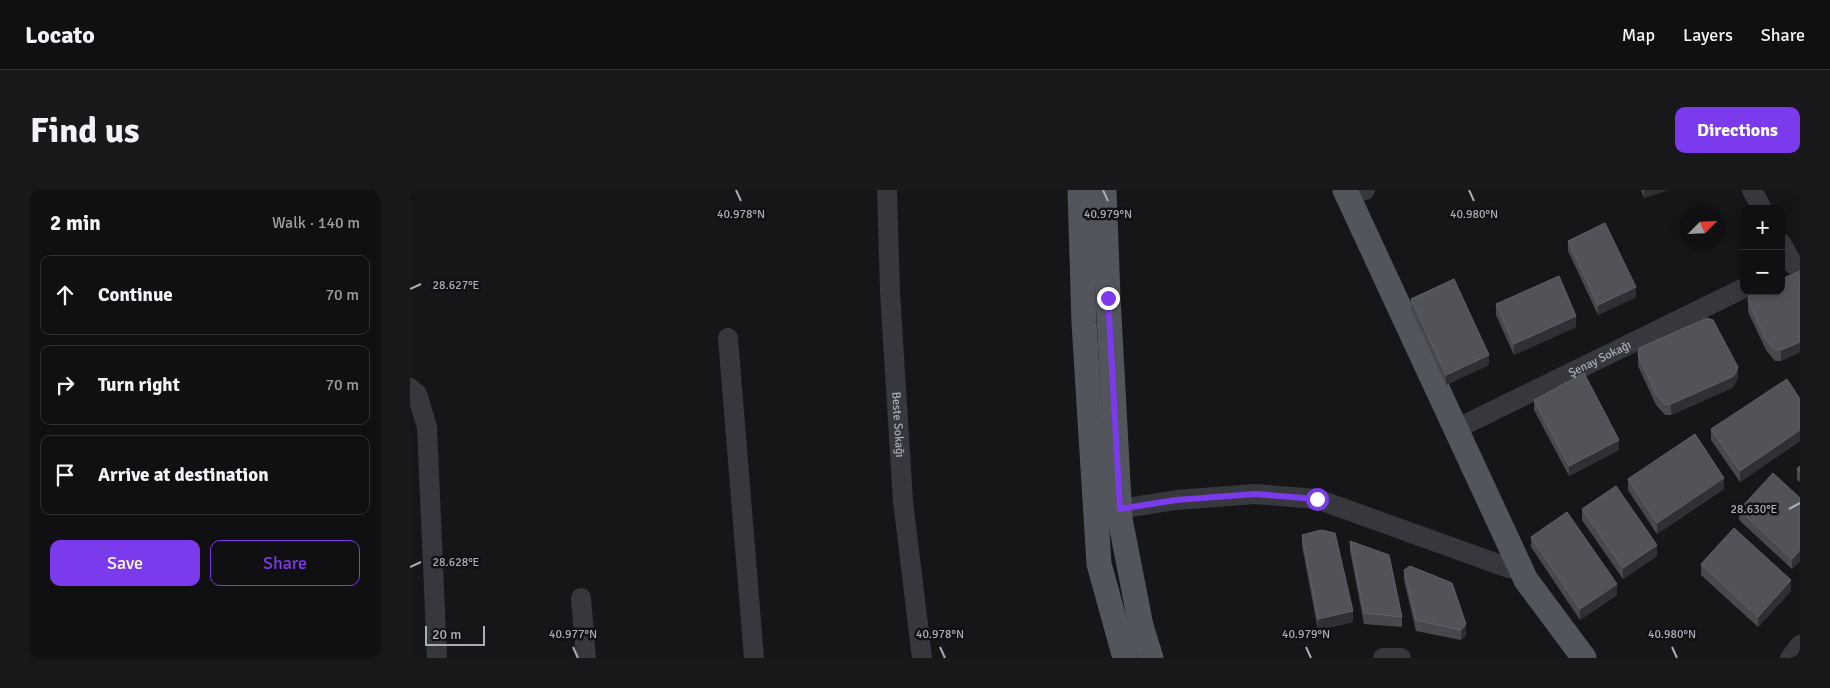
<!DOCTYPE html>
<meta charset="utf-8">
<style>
body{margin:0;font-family:Signika,sans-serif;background:#19191b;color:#f1f3f6}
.controls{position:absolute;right:15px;top:15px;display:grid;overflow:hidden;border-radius:10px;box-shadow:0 2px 8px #0003}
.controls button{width:45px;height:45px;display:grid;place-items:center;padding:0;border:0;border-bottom:1px solid #303032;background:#101012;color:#f1f3f6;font:25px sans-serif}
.compass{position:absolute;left:1270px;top:15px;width:45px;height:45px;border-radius:50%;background:#101012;box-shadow:0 2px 8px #0003;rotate:66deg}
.scale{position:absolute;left:15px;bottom:12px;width:60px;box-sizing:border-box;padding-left:5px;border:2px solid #a8adb8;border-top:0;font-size:14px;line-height:18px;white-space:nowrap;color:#a8adb8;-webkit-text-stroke:4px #111113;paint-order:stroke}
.stop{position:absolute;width:15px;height:15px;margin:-11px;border:4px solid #7c3aed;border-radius:50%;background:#fff}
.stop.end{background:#7c3aed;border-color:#fff;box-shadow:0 1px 5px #0008}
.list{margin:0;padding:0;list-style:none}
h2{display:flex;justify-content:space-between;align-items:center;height:65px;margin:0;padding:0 20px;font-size:21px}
h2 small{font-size:16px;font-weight:400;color:#9c9d9f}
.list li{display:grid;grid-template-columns:32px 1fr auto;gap:15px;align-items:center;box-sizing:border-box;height:80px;margin:0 10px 10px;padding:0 10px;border:1px solid #303032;border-radius:10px}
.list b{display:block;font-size:19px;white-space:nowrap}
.list em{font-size:16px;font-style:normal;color:#9c9d9f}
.actions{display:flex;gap:10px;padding:15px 20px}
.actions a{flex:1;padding:11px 0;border:1px solid #7c3aed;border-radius:10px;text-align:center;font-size:18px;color:#7c3aed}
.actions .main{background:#7c3aed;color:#fff}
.icon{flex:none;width:28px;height:28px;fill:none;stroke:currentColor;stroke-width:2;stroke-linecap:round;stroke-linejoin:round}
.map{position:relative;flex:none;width:1390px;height:468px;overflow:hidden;border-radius:10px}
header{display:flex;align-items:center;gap:30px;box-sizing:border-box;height:70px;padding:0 25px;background:#101012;border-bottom:1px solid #303032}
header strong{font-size:24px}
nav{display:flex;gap:28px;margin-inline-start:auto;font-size:18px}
.intro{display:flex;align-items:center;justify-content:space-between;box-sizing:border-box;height:120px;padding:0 30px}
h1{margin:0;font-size:35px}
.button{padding:12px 22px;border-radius:10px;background:#7c3aed;color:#fff;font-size:18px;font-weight:700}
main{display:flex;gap:30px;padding:0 30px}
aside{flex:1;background:#101012;border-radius:10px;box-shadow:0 2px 8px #0003}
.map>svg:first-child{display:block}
</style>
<header>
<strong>Locato</strong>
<nav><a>Map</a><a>Layers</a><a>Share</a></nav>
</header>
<div class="intro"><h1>Find us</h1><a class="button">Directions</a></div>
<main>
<aside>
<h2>2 min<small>Walk · 140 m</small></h2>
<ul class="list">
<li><svg class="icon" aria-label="ahead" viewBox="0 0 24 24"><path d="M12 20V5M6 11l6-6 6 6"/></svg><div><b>Continue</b></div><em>70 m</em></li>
<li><svg class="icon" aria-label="right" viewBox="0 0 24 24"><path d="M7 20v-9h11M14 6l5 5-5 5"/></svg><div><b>Turn right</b></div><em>70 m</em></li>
<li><svg class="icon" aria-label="arrive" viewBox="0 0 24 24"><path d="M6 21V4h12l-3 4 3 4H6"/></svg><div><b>Arrive at destination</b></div></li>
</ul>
<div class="actions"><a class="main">Save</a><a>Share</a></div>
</aside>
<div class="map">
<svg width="1390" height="468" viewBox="0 0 1390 468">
<rect width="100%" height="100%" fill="#161618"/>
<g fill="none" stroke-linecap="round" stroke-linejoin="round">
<g stroke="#37383d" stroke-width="20">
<path id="s1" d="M477,0l3,102 13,209 19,157"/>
<path d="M1342,0l10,19"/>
<path d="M937,6l18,-6"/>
<path d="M1371,53l12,21"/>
<path d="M318,148l26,320"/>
<path d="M0,198l7,6 10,33 10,231"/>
<path id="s2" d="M1046,239l288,-141"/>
<path d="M710,319l56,-9 79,-6 62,5 192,69 12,1"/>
<path d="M171,408l5,60"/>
<path d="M973,468h18"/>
<path d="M1380,468l10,-13"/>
</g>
<g stroke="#53555c" stroke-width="25">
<path d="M670,0l4,133 15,241 26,94"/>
<path d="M694,0l4,107 12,222 21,107 10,32"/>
<path d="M935,0l181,390 58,78"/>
</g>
</g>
<g fill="#47494d">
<path d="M1231,0h27l-24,8z"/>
<path d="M1158,51l68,56 -38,18 -30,-64z"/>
<path d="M1390,81v81l-19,9h-6l-9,-11 -18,-38v-11z"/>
<path d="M1001,109l78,66 -43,20 -35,-75z"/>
<path d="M1086,114l80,23 -62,28 -18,-40z"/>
<path d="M1228,165l100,22 -3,7 -3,4 -61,27h-6l-9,-10 -18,-39z"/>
<path d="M1390,209v42l-60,41 -29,-42v-11z"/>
<path d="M1124,210l85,50 -50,26 -35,-66z"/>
<path d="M1390,276v16l-3,-2v-11z"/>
<path d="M1218,289l96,10 -67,45 -29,-44z"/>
<path d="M1390,308v63l-8,8 -53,-49v-10z"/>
<path d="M1172,319l75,47 -34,23 -41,-59z"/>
<path d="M892,345l51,87 -35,8 -16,-84z"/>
<path d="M1121,347l86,58 -37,25 -49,-73z"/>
<path d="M940,351l52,76v10l-38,-3 -14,-73z"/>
<path d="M1291,374l90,27 -33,36 -57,-52z"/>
<path d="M1000,376l56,69 -5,5 -45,-9 -12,-51v-10z"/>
</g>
<g fill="#2f3033">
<path d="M1234,0h24l-24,8z"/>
<path d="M1226,97v10l-38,18v-10z"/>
<path d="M1166,126v11l-62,28v-11z"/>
<path d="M1390,152v10l-19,9v-11z"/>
<path d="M1079,165v10l-43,20v-10z"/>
<path d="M1328,177v10l-3,7 -3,4 -61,27v-11z"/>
<path d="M1390,240v11l-60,41v-11z"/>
<path d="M1209,250v10l-50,26v-10z"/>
<path d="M1314,288v11l-67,45v-11z"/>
<path d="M1247,355v11l-34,23v-11z"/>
<path d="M1390,360v11l-8,8v-10z"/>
<path d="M1381,390v11l-33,36v-10z"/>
<path d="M1207,394v11l-37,25v-11z"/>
<path d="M943,421v11l-35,8v-11z"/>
<path d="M1056,434v11l-5,5v-10z"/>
</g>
<g fill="#525359" stroke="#5f6168">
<path d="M1195,33l31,64 -38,18 -30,-64z"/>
<path d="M1390,81v71l-19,8h-6l-9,-10 -18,-39 1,-7 5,-3h27v-12z"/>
<path d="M1149,86l17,40 -62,28 -18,-40z"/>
<path d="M1044,89l35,76 -43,20 -35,-76z"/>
<path d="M1297,128l6,2 25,47 -3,7 -3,3 -61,27 -6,1 -9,-11 -18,-39 1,-7z"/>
<path d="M1174,183l35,67 -50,26 -35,-66z"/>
<path d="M1377,189l13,20v31l-60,41 -29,-42z"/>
<path d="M1285,244l29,44 -67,45 -29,-44z"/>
<path d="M1390,276v6l-3,-3z"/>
<path d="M1363,283l27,25v52l-8,9 -53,-49z"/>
<path d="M1206,296l41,59 -34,23 -41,-59z"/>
<path d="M1157,322l50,72 -37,25 -49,-72z"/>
<path d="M1324,338l57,52 -33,37 -57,-53z"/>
<path d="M911,340l14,3 18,78 -35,8 -16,-84z"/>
<path d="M940,351l39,14 13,62 -38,-4z"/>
<path d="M1000,376l42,17 14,41 -5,6 -45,-10 -12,-50z"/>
</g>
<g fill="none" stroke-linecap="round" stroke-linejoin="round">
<path stroke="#7c3aed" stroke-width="6" d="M698,108l12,211 56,-9 79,-6 62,5"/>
</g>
<path fill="none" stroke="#a8adb8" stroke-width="2" d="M326,0l5,11M693,0l5,11M1059,0l5,11M0,99l11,-5M1379,319l11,-6M0,377l11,-5M163,457l5,11M530,457l5,11M896,457l5,11M1262,457l5,11"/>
<g text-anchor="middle" stroke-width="5" stroke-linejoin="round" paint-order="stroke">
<g font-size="12" fill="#a8adb8" stroke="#111113">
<text dy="4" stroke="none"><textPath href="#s2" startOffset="160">Şenay Sokağı</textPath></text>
<text dy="4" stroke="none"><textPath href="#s1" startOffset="235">Beste Sokağı</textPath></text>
</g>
</g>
<g font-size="12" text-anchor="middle" fill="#a8adb8" stroke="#111113" stroke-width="5" stroke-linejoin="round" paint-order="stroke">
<text x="331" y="28">40.978°N</text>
<text x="1064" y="28">40.980°N</text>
<text x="698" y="28">40.979°N</text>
<text x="46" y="99">28.627°E</text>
<text x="1344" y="323">28.630°E</text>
<text x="46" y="376">28.628°E</text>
<text x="163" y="448">40.977°N</text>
<text x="530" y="448">40.978°N</text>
<text x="896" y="448">40.979°N</text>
<text x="1262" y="448">40.980°N</text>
</g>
</svg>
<div class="controls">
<button>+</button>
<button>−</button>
</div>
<svg class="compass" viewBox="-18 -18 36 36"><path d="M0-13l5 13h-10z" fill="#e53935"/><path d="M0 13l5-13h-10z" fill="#9c9d9f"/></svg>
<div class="scale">20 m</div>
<div class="stop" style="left:907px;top:309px"></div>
<div class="stop end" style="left:698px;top:108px"></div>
</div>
</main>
